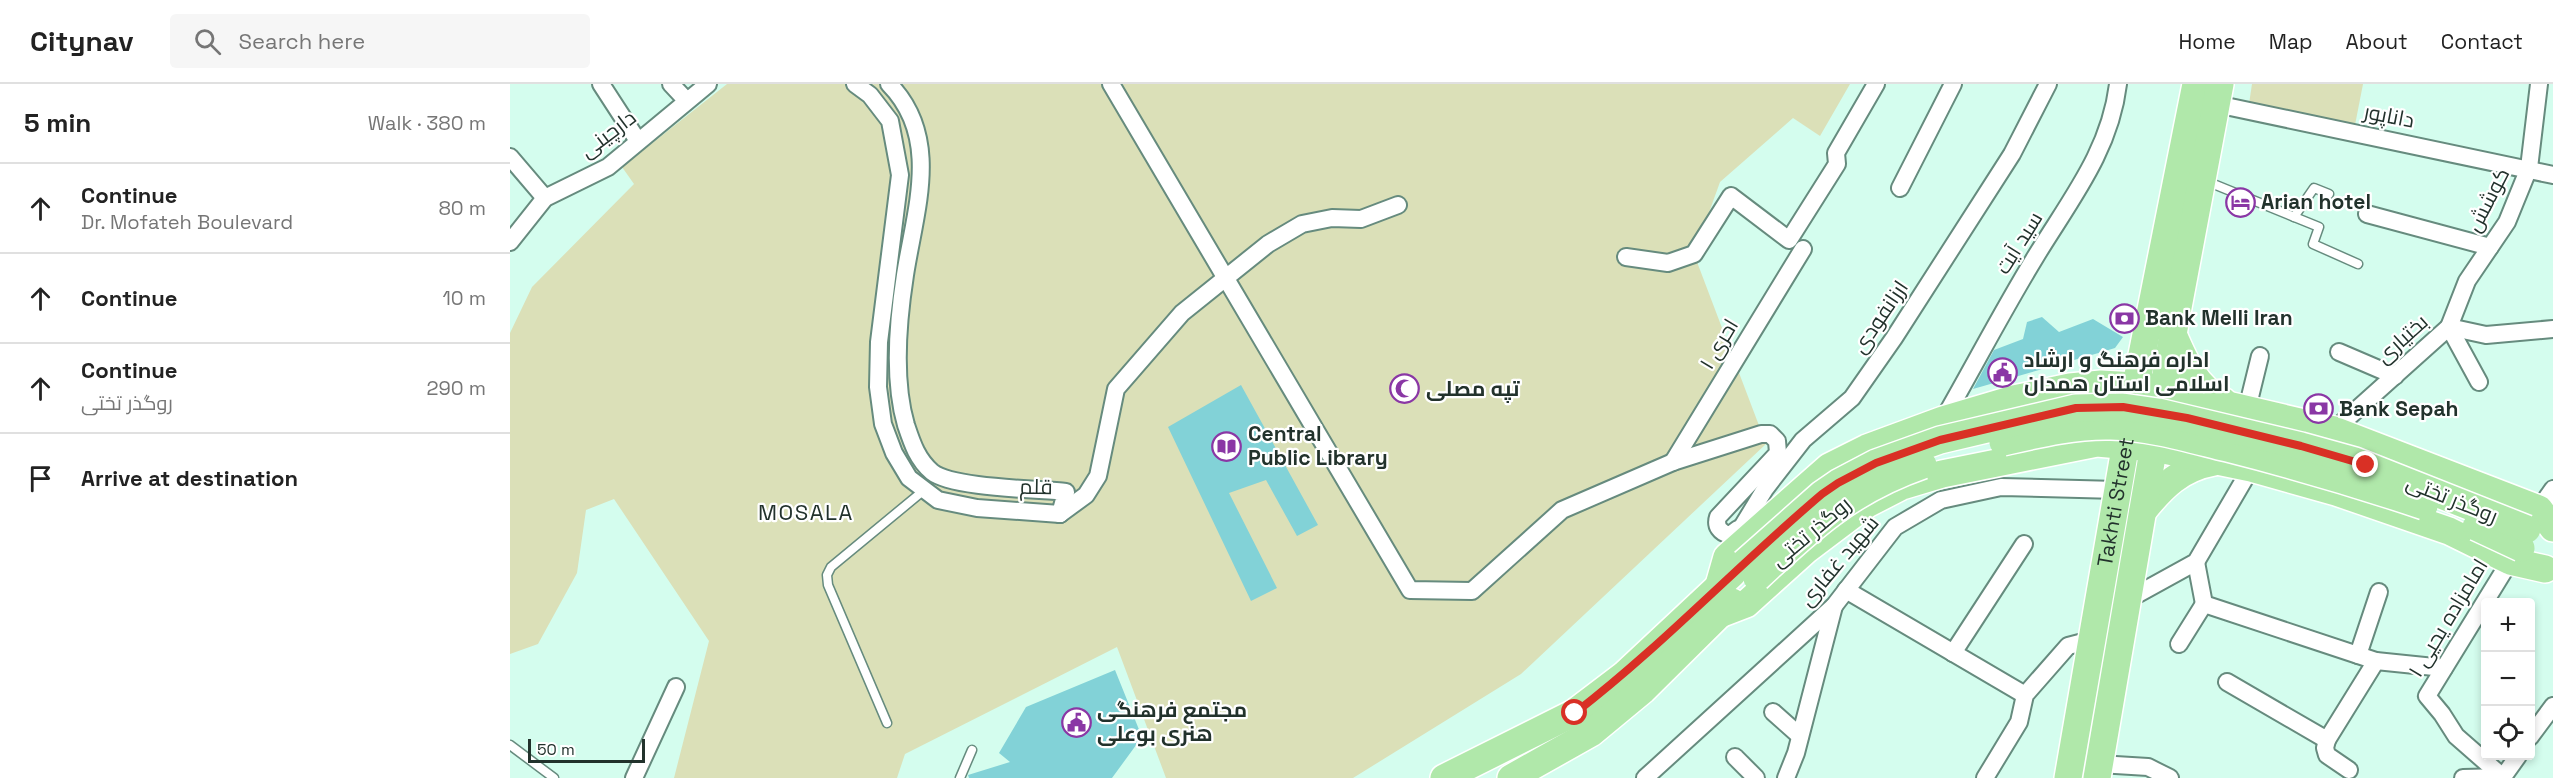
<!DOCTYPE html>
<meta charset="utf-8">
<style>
body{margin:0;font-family:"Space Grotesk",Cairo,sans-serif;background:#f6f6f6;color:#222}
.controls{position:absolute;right:18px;bottom:18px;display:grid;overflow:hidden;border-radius:6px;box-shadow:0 3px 9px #0003}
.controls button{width:54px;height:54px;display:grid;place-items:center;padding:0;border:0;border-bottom:2px solid #e0e0e0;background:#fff;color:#222;font:30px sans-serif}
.scale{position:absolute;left:18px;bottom:15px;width:117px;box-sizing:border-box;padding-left:6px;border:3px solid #22322c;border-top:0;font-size:16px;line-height:21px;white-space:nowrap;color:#22322c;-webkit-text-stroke:4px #fff;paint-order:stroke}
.stop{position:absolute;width:18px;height:18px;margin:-14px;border:4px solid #d93025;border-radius:50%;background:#fff}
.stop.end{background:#d93025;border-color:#fff;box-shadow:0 2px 6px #0008}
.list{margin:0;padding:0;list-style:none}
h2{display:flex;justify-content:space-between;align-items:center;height:78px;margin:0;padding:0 24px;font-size:26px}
h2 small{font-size:20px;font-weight:400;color:#767676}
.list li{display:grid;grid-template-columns:39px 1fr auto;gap:18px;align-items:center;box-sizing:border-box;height:90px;padding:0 24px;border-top:2px solid #e0e0e0}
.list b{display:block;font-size:22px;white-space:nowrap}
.list p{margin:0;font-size:20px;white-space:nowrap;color:#767676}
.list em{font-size:20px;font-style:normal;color:#767676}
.icon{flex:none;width:33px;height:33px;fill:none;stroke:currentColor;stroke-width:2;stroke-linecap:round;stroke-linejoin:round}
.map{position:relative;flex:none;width:2043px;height:694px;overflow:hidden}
header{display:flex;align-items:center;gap:36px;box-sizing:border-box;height:84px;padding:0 30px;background:#fff;border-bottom:2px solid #e0e0e0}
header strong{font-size:28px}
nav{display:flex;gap:33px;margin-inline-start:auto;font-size:21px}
.search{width:420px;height:54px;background:#f6f6f6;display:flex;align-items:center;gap:15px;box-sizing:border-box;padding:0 21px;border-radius:6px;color:#767676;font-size:22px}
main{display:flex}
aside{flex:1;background:#fff}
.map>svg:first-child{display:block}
</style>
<header>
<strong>Citynav</strong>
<div class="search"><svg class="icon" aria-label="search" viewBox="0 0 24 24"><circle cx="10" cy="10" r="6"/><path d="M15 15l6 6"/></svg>Search here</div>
<nav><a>Home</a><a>Map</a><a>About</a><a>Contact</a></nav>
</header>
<main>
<aside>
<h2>5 min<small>Walk · 380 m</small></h2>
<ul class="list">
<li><svg class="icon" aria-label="ahead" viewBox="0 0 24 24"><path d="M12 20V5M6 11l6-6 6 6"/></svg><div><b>Continue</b><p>Dr. Mofateh Boulevard</p></div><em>80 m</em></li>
<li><svg class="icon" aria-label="ahead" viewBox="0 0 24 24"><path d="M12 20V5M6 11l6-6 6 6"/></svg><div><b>Continue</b></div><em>10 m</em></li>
<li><svg class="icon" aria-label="ahead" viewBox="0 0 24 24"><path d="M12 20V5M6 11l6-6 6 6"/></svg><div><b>Continue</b><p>روگذر تختی</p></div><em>290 m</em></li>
<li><svg class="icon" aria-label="arrive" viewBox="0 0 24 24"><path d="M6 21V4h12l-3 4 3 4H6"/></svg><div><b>Arrive at destination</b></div></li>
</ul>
</aside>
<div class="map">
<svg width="2043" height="694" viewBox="0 0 2043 694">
<rect width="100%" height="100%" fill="#d4fdee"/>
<g fill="#dbe0b8">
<path d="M217,0h1123l-30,52 -27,-18 -73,64 -26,72 72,190 -245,230 -168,104h-187l-49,-131 -212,107 -8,24h-223l35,-137 -95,-142 -28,11 -9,63 -39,71 -28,10v-321l22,-46 102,-103 -12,-17z"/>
<path d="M1742,0h111l-8,41 -106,-21z"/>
</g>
<g fill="#82d2d7">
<path d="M1532,233l17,15 34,-13 30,18 -8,11 -13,4 -129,37 21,-39 29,-11 4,-17z"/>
<path d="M731,301l77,140 -21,11 -31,-56 -37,13 48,95 -26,13 -83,-174z"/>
<path d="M605,586l27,67 -30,41h-143l-1,-3 42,-13 -11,-9 27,-46z"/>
</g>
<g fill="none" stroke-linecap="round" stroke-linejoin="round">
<defs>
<g id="lane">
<path d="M1696,97l113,46 -6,17 45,20"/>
<path d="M1784,133l20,-29 15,6"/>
<path d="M377,639l-59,-138 -1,-10 4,-8 92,-76"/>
<path d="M0,661l44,33"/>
<path d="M450,694l12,-28"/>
</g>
<g id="street">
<path d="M91,0l37,57"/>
<path d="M161,0l15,16"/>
<path d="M345,0l15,11 20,26 10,54 -21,167 -1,45 5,37 11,29 15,25 29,22 39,8 83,6"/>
<path d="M379,0c53,54 26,126 16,191 -7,45 -12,106 1,150 6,18 11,34 26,47 20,16 105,17 134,20l-6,22"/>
<path d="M601,0l299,506 62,1 90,-81 111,-48 88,-28h9l7,7 1,12 -60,64c-3,9 2,16 12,18l8,-6"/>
<path d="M1706,20l337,71"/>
<path d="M0,73l35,41"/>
<path d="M1390,104l53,-104"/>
<path d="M1857,130l123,33"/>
<path d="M0,158l35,-44 63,-31 100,-83"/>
<path d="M1116,173l42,6 26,-9 37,-58 58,44 48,-76 -1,-11 40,-69"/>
<path d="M1829,268l56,24"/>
<path d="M1969,298l-30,-55 18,-46 40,-59 22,-54 10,-84"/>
<path d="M1737,325l13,-53"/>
<path d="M1433,336c31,-54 60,-110 93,-164 34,-56 74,-105 82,-172"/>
<path d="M1824,346l115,-103 37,8 67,-6"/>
<path d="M1163,378l130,-213"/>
<path d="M2029,425l14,-20"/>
<path d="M550,430l26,-19 12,-19 18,-87 66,-76 86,-69 34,-20 30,-6 29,1 37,-14"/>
<path d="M1224,456l31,-51 38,-49 49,-42 42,-60 118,-184 36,-70"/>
<path d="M1686,478l8,42 172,57 68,7"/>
<path d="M1336,506l179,105"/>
<path d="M1617,516l69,-38 55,-94"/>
<path d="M1669,560l25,-40"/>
<path d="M1443,569l71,-109"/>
<path d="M1848,571l21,-63"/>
<path d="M1717,598l100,58 49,-79"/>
<path d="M1263,628l27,24"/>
<path d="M2020,653l23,-31"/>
<path d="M1817,656l-2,8 2,7 22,15"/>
<path d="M1225,673l21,21"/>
<path d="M1589,680l49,3 22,11"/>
<path d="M1993,693l15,-21"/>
<path d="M124,694l42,-91"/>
<path d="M1135,694l189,-172 61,-79 46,-27 60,-13 116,3"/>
<path d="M1276,694l10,-25 38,-147"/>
<path d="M1475,694l34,-56 6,-27 43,-49 23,-6"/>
<path d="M1953,694l40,-1"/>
<path d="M1994,694l-48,-42 -14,-22 -15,-18 83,-135"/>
</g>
<g id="primary">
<path d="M1663,250c11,26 23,54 50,67"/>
<path d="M1659,351l2,-22 18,-17 145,34 205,79 14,19"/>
<path d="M1633,427c20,-25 38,-43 71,-49"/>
<path d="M1209,501l8,-28 102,-90 38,-19 76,-28 71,-21 56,-12 31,-3 51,3"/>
<path d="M1210,530l26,-10 60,-54 61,-46 35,-18 40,-12 155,-31 57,5 97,20 85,24 113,39 61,30 35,8"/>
<path d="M934,694l130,-65 50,-38 108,-101"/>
<path d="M1001,694l80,-45 52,-43 89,-88"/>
<path id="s1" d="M1558,694l68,-393 60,-301"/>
<path d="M1587,694l76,-444 47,-250"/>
</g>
</defs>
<use href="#lane" stroke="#668b7e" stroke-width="11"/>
<use href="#street" stroke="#668b7e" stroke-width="20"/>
<use href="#primary" stroke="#fff" stroke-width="30"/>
<use href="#lane" stroke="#fff" stroke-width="8"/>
<use href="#street" stroke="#fff" stroke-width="16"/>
<use href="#primary" stroke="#b0e8aa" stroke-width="27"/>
<defs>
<g id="primary-bridge">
<path d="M1493,358c35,-8 72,-17 108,-16 39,1 79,13 116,22 67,17 132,36 197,58"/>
<path d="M1966,443l45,21"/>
<path d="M1234,479l78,-69 16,-11 38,-20 64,-23 136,-32 47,-1 35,5 143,34 54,15 172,68"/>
<path d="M1247,494c54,-51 94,-88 166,-113"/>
</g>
</defs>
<use href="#primary-bridge" stroke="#fff" stroke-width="30" stroke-linecap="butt"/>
<use href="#primary-bridge" stroke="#b0e8aa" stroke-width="27"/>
</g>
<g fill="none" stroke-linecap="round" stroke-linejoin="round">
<path stroke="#d93025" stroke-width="8" d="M1065,629c87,-67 163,-148 247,-219l16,-11 38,-20 64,-23 136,-32 47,-1 64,11 114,28 65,19"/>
</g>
<defs>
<symbol id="hotel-ring" viewBox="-11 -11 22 22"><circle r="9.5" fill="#fff" stroke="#8a37a5" stroke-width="1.5"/><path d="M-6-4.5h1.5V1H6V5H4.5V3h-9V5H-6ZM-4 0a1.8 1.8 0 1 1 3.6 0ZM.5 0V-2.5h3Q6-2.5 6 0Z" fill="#8a37a5"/></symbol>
<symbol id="bank-ring" viewBox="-11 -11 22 22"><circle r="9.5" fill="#fff" stroke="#8a37a5" stroke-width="1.5"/><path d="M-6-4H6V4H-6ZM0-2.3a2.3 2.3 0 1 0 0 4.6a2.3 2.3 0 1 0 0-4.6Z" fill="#8a37a5"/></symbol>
<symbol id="civic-ring" viewBox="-11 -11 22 22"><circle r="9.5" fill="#fff" stroke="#8a37a5" stroke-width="1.5"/><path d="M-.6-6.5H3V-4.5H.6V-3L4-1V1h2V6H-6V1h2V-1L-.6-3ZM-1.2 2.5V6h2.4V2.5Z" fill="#8a37a5"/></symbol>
<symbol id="mosque-ring" viewBox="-11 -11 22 22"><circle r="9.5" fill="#fff" stroke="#8a37a5" stroke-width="1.5"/><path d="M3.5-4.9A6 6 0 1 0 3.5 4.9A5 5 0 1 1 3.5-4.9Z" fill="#8a37a5"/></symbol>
<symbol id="library-ring" viewBox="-11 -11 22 22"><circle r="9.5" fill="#fff" stroke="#8a37a5" stroke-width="1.5"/><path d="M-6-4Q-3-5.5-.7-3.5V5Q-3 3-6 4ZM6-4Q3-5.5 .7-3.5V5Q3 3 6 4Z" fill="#8a37a5"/></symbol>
</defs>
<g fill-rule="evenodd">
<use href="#hotel-ring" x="1714" y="102" width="33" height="33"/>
<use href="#bank-ring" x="1598" y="218" width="33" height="33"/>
<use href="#civic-ring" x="1476" y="272" width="33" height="33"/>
<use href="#mosque-ring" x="878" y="288" width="33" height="33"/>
<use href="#bank-ring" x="1792" y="308" width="33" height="33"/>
<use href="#library-ring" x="700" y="346" width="33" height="33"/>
<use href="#civic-ring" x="550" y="622" width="33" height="33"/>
</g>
<g text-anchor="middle" stroke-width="4.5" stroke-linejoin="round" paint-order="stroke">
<g font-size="21" fill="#22322c" stroke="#fff">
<text transform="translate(1879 32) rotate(11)" y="7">داناپور</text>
<text transform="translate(98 50) rotate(-37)" y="7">دارچینی</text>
<text transform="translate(1978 116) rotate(-63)" y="7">کوشش</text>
<text transform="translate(1509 159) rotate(-58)" y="7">سید آیت</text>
<text transform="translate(1370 233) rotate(-56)" y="7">ارزانفودی</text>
<text transform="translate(1892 255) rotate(-42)" y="7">بختیاری</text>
<text transform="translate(1209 260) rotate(-59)" y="7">احری ۱</text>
<text transform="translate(526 403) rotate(1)" y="7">قلم</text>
<text transform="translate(1942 415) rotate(22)" y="7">روگذر تختی</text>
<text dy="7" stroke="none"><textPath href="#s1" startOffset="280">Takhti Street</textPath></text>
<text transform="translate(1301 448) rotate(-40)" y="7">روگذر تختی</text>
<text transform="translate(1329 477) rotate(-50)" y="7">شهید غفاری</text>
<text transform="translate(1938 534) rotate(-59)" y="7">امامزاده یحیی ۱</text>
</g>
<g font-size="21" font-weight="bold" fill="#22322c" stroke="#fff" text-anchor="start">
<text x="1751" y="125">Arian hotel</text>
<text x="1635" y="241">Bank Melli Iran</text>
<text x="1514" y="283">اداره فرهنگ و ارشاد<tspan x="1514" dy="24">اسلامی استان همدان</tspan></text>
<text x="916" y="312">تپه مصلی</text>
<text x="1829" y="332">Bank Sepah</text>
<text x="738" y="357">Central<tspan x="738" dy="24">Public Library</tspan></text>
<text x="587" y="633">مجتمع فرهنگی<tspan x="587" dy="24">هنری بوعلی</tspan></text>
</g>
<g font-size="22" letter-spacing="1.5" fill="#22322c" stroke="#fff">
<text x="296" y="436">MOSALA</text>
</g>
</g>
</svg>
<div class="controls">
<button>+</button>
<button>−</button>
<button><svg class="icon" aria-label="locate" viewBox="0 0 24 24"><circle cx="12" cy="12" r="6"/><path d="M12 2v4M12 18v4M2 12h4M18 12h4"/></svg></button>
</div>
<div class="scale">50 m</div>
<div class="stop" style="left:1065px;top:629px"></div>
<div class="stop end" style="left:1856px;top:381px"></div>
</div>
</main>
